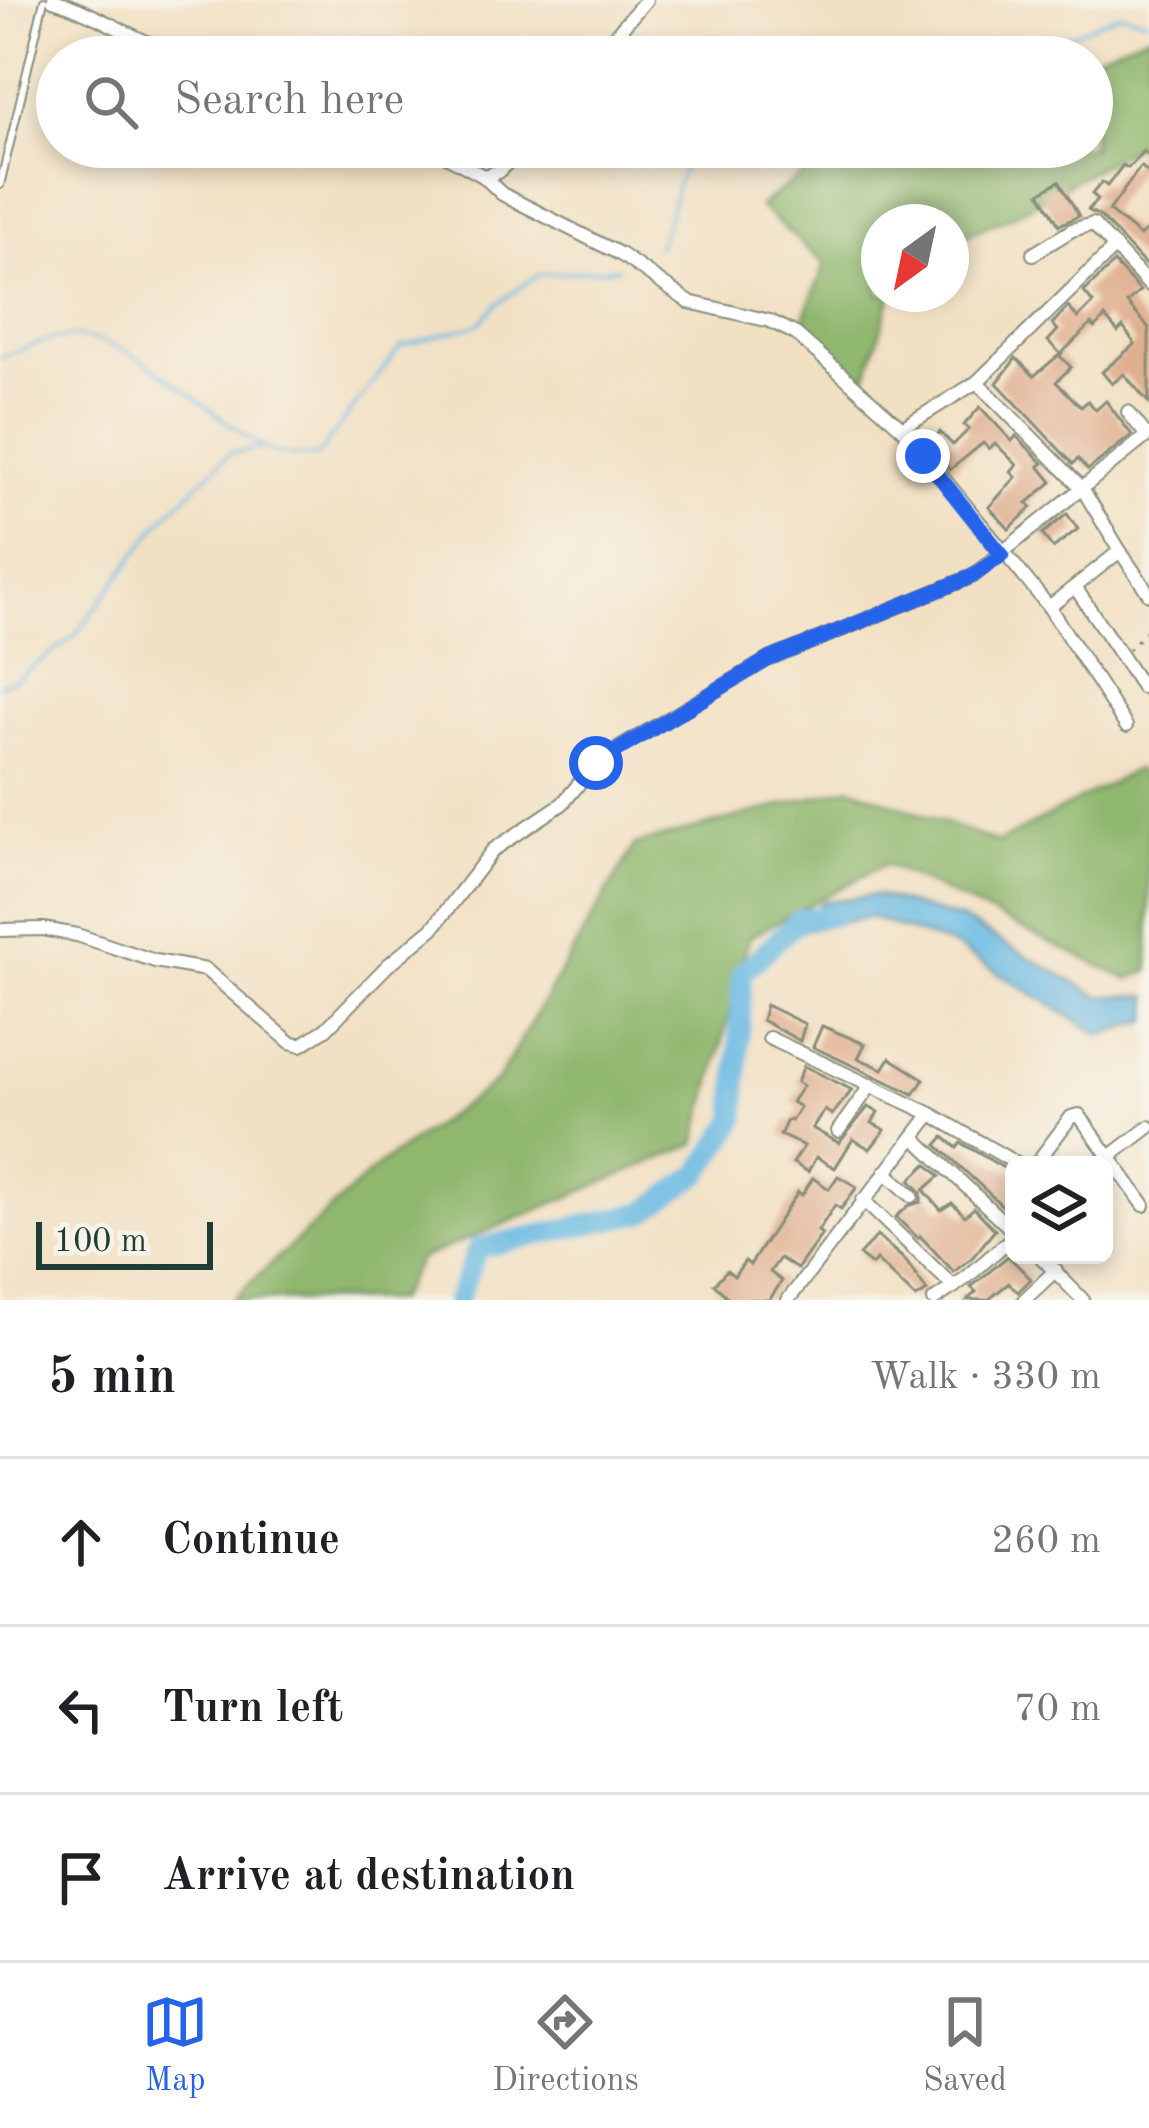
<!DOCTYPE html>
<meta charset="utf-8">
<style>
body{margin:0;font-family:"Old Standard TT",serif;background:#f2f2f2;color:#202124}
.controls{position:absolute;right:36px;bottom:36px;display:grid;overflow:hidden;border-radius:18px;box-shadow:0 6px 18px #0003}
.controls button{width:108px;height:108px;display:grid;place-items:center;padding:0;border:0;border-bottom:3px solid #e0e0e0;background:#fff;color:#202124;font:60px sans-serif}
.compass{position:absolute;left:861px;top:204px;width:108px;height:108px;border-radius:50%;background:#fff;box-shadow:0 6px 18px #0003;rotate:213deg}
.scale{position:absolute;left:36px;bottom:30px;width:177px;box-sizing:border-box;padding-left:12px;border:6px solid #1f3d34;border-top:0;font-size:33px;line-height:42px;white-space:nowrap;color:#1f3d34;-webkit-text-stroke:9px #f7f3e8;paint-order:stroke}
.stop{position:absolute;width:36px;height:36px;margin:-27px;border:9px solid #2563eb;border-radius:50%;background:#fff}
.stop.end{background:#2563eb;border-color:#fff;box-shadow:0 3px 12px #0008}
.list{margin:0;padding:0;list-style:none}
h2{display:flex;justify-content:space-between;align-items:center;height:156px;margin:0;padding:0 48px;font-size:51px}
h2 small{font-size:39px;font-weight:400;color:#757577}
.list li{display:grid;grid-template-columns:78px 1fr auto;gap:36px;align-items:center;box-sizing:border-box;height:168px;padding:0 48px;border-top:3px solid #e0e0e0}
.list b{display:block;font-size:45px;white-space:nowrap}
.list em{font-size:39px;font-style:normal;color:#757577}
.icon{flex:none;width:66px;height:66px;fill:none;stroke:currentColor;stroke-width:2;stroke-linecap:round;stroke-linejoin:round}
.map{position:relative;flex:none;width:1149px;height:1300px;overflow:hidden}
.search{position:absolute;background:#fff;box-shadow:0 6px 18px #0003;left:36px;right:36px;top:36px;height:132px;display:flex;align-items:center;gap:30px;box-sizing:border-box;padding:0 42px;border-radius:66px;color:#757577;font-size:45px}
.sheet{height:660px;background:#fff}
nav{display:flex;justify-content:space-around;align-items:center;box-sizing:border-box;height:168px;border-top:3px solid #e0e0e0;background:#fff;font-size:33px;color:#757577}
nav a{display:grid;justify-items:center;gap:6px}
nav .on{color:#2563eb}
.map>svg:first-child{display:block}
</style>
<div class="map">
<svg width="1149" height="1300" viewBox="0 0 1149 1300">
<rect width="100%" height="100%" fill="#f7f3e8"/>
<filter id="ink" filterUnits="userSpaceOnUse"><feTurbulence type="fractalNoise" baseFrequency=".00833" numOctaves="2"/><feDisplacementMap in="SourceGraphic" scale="24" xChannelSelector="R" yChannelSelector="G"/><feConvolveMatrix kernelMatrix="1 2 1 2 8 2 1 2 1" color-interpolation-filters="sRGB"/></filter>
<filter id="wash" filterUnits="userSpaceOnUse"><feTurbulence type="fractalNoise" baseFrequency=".004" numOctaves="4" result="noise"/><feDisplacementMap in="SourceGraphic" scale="48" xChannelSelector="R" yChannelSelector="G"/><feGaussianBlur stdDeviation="2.7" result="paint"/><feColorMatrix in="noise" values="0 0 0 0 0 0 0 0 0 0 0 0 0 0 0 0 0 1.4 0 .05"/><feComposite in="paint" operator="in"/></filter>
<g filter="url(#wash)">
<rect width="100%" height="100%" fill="#f2e0c3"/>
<g fill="#90b76e" stroke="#587a51" stroke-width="3">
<path d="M1149,34v104l-137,78 -61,25v-19h-72v72h13l-29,93 -60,-66 22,-57 -66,-58 83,-59h250v-90z"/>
<path d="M1137,769l12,17v185l-21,8 -243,-115 -136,73 -53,207 -277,115 -22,41h-165l147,-135 118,-84 138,-236 216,-58 147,56z"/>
</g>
<path fill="#67b9e3" stroke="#437b8c" stroke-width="3" d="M876,895l86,25 137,76h50v24l-48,15 -145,-88 -86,-30 -68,13 20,-28z"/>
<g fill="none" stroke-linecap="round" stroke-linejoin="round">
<g stroke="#67b9e3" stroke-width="3">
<path d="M1018,57l103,-44 28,7"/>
<path d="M657,247c19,-36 12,-67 40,-100"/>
<path d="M0,358c17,-6 35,-15 53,-19 74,-16 151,74 210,108 17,9 35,9 54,9l84,-110 78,-22 17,-19 41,-30 81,-7"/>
<path d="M0,685l17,-7 56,-40 89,-118 68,-67 33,-5"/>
</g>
<path stroke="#67b9e3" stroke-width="21" d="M457,1300l21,-52 167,-36 55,-39 36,-53 6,-147 58,-54 38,-4"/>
</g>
<g id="blocks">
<g fill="#e0af8f">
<path d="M1143,151l6,5v18l-8,-8 -32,45 31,25 9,-9v42l-48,-52 -13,-7 10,-11 -6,-5 10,-12 5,4 16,-21 5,3z"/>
<path d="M1059,181l20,35 -20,9 -19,-32z"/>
<path d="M1114,263l26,28 -13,12 22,25v75l-25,-29 -12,10 -10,-12 33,-28 -12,-17 -5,5 -13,-15 -10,11 -4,-4 -30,30 -13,-13 10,-11 -6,-6 16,-17 10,11 15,-15 -9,-11z"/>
<path d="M1059,355l12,12 -15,15 25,25 7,-6 8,9 10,-9 26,34 -44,35 -10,-11 -5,5 -76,-81 19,-25 18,18z"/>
<path d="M980,407l32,34 4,-5 27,27 -4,3 13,16 -25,21 5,4 -23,22 -20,-22 27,-30 -5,-5 6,-7 -22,-22 -6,6 -6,-6 -33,27 -22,-26 12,-12 13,13 16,-16 -5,-4z"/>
<path d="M1067,514l11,15 -25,19 -11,-14z"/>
<path d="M766,1005l39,19 -5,17 -38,-21z"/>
<path d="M822,1026l43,18 -7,14 25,11 7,-11 34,21 -10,15 -101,-47z"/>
<path d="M804,1066l48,24 -20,25 -7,-5 -13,18 27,15 29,-36 10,5 -6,11 13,7 -15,19 -17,-10 -18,29 -19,-11 -8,15 -15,-9 11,-17 -24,-11 7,-15 4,1 9,-14 -8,-5 11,-16 -6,-4z"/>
<path d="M944,1137l13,11 4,-5 53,31v31l-5,7 -72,-67z"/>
<path d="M927,1164l13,12 -16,14 17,20 11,-7 13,13 9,-8 21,22 -23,28 -18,14 -34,-36 -2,2 -22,-21 12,-11 13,-4v-10l-11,-12z"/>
<path d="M838,1176l19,11 -16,22 -6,-4 -17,26 4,3 -25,35 -17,-11 -10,14 12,9 -13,19h-39l-16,-16 13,-14 7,6 11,-15 5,4 48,-73 4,3 11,-17 16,11z"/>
<path d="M877,1236l28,24 22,31 -11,7 -40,-38 -4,5 -13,-10z"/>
<path d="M1008,1256l23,23 -13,13 -9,-9 -21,17h-21l9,-8 -5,-5z"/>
</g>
</g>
</g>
<g filter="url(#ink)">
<use href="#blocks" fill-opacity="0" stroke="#888e7c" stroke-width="3"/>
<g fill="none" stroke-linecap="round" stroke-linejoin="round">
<defs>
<path id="lane" d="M0,185l44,-185"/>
<g id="street">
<path d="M53,0c48,14 90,48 139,57"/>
<path d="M596,57l50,-57"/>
<path d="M430,147l53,29 15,-4 26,-25"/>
<path d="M483,176l19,18 118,60 69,48 81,19 26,13 106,94 147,179"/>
<path d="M1033,254l39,-24 21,-6 56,61"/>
<path d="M977,382l138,-135"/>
<path d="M1128,412l19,24"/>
<path d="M902,428l75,-46 105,106 38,63 -71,56 77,119"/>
<path d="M1120,551l29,43"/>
<path d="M1075,587l67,100"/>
<path d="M0,930l43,-1 34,6 78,26 51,9 84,72 11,3 25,-16 61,-63 46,-38 60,-78 69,-46 37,-44 168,-100 206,-84 176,-142"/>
<path d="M769,1038l162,76"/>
<path d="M838,1131l33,-46"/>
<path d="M915,1138l99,94"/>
<path d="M1035,1165l36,-48 8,-2 65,90"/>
<path d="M1099,1165l50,-38"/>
<path d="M885,1172l27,24"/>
<path d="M863,1200l91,87"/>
<path d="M1039,1255l44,45"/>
<path d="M788,1300l143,-186 88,51"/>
<path d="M934,1300l32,-22 48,-42"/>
<path d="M1024,1300l32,-30"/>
</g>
</defs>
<use href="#lane" stroke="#888e7c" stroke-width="10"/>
<use href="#street" stroke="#888e7c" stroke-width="16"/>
<path stroke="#888e7c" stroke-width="3" stroke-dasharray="3 9" stroke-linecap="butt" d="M1128,650l21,-22"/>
<use href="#lane" stroke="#fff" stroke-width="6"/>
<use href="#street" stroke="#fff" stroke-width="12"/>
</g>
</g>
<g fill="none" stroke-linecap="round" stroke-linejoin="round" filter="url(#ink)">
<path stroke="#2563eb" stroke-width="15" d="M596,763l171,-103 206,-84 29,-21 -79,-99"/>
</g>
</svg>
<div class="controls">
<button><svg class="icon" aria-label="layers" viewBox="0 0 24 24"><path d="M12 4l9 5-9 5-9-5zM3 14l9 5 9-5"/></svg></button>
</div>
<svg class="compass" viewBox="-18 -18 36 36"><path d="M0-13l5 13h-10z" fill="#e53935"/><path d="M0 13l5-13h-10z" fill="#757577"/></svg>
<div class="scale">100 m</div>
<div class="stop" style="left:596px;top:763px"></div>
<div class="stop end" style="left:923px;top:456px"></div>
<div class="search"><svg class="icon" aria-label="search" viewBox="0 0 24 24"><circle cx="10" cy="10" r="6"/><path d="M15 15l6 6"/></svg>Search here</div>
</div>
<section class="sheet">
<h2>5 min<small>Walk · 330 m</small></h2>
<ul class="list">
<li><svg class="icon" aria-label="ahead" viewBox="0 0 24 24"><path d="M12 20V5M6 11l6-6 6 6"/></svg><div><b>Continue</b></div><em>260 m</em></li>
<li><svg class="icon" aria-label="left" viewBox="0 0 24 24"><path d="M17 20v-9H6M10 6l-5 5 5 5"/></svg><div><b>Turn left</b></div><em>70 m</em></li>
<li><svg class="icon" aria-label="arrive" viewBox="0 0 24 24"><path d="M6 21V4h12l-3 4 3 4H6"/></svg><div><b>Arrive at destination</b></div></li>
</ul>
</section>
<nav>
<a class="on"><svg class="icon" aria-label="map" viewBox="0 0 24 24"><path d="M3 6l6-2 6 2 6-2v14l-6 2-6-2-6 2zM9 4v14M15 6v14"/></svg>Map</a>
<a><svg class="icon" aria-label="directions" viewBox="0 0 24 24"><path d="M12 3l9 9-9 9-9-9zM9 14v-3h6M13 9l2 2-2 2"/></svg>Directions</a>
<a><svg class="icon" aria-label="saved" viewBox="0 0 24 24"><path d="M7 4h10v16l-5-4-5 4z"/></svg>Saved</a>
</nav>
